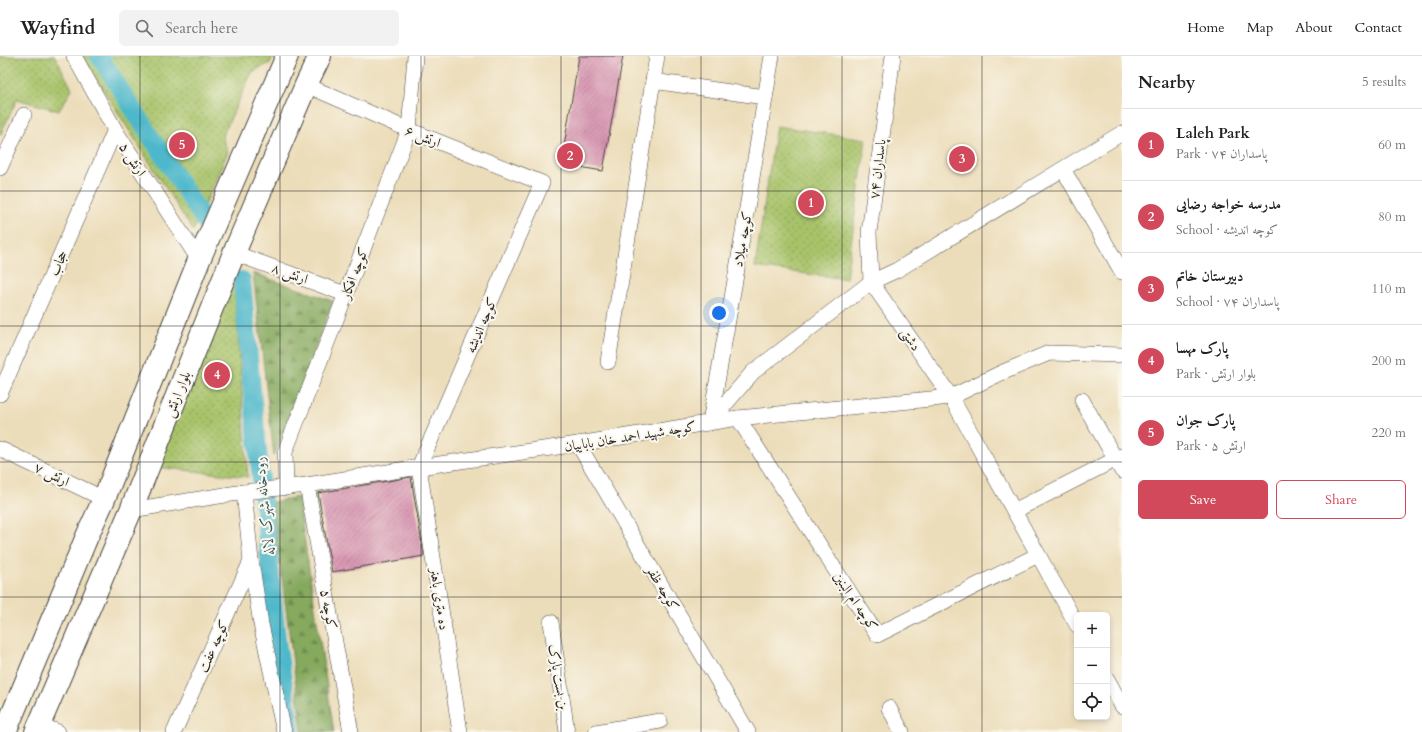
<!DOCTYPE html>
<meta charset="utf-8">
<style>
body{margin:0;font-family:Cardo,Amiri,serif;background:#f2f2f2;color:#222}
.controls{position:absolute;right:12px;bottom:12px;display:grid;overflow:hidden;border-radius:6px;box-shadow:0 2px 6px #0003}
.controls button{width:36px;height:36px;display:grid;place-items:center;padding:0;border:0;border-bottom:1px solid #e0e0e0;background:#fff;color:#222;font:20px sans-serif}
.you{position:absolute;left:719px;top:257px;width:14px;height:14px;margin:-10px;border:3px solid #fff;border-radius:50%;background:#1a73e8;box-shadow:0 0 0 6px #1a73e833}
.badge{display:grid;place-items:center;width:26px;height:26px;border-radius:50%;background:#d1495b;color:#fff;font-size:13px;font-weight:700}
.pin{position:absolute;translate:-50% -50%;border:2px solid #fff;box-shadow:0 1px 4px #0006}
.list{margin:0;padding:0;list-style:none}
h2{display:flex;justify-content:space-between;align-items:center;height:52px;margin:0;padding:0 16px;font-size:17px}
h2 small{font-size:13px;font-weight:400;color:#767676}
.list li{display:grid;grid-template-columns:26px 1fr auto;gap:12px;align-items:center;box-sizing:border-box;height:72px;padding:0 16px;border-top:1px solid #e0e0e0}
.list b{display:block;font-size:15px;white-space:nowrap}
.list p{margin:0;font-size:13px;white-space:nowrap;color:#767676}
.list em{font-size:13px;font-style:normal;color:#767676}
.actions{display:flex;gap:8px;padding:12px 16px}
.actions a{flex:1;padding:9px 0;border:1px solid #d1495b;border-radius:6px;text-align:center;font-size:14px;color:#d1495b}
.actions .main{background:#d1495b;color:#fff}
.icon{flex:none;width:22px;height:22px;fill:none;stroke:currentColor;stroke-width:2;stroke-linecap:round;stroke-linejoin:round}
.map{position:relative;flex:none;width:1122px;height:676px;overflow:hidden}
header{display:flex;align-items:center;gap:24px;box-sizing:border-box;height:56px;padding:0 20px;background:#fff;border-bottom:1px solid #e0e0e0}
header strong{font-size:19px}
nav{display:flex;gap:22px;margin-inline-start:auto;font-size:14px}
.search{width:280px;height:36px;background:#f2f2f2;display:flex;align-items:center;gap:10px;box-sizing:border-box;padding:0 14px;border-radius:6px;color:#767676;font-size:15px}
main{display:flex}
aside{flex:1;background:#fff}
.map>svg:first-child{display:block}
</style>
<header>
<strong>Wayfind</strong>
<div class="search"><svg class="icon" aria-label="search" viewBox="0 0 24 24"><circle cx="10" cy="10" r="6"/><path d="M15 15l6 6"/></svg>Search here</div>
<nav><a>Home</a><a>Map</a><a>About</a><a>Contact</a></nav>
</header>
<main>
<div class="map">
<svg width="1122" height="676" viewBox="0 0 1122 676">
<defs>
<pattern id="grass-dots" width="8" height="8" patternUnits="userSpaceOnUse"><rect width="8" height="8" fill="#a7c369"/><path d="M2 2h.1M6 6h.1" fill="none" stroke="#889f57" stroke-width="1.8" stroke-linecap="round"/></pattern>
<pattern id="forest-firs" width="22" height="20" patternUnits="userSpaceOnUse"><rect width="22" height="20" fill="#85a95d"/><path d="M5 1l3.5 6h-7zM16 11l3.5 6h-7z" fill="#6d8a4d"/></pattern>
<pattern id="building-hatch" width="6" height="6" patternUnits="userSpaceOnUse"><rect width="6" height="6" fill="#d58fad"/><path d="M-1 1l2-2M0 6l6-6M5 7l2-2" fill="none" stroke="#ad758d"/></pattern>
</defs>
<rect width="100%" height="100%" fill="#fbf7ec"/>
<filter id="ink" filterUnits="userSpaceOnUse"><feTurbulence type="fractalNoise" baseFrequency=".025" numOctaves="2"/><feDisplacementMap in="SourceGraphic" scale="8" xChannelSelector="R" yChannelSelector="G"/><feConvolveMatrix kernelMatrix="1 2 1 2 8 2 1 2 1" color-interpolation-filters="sRGB"/></filter>
<filter id="wash" filterUnits="userSpaceOnUse"><feTurbulence type="fractalNoise" baseFrequency=".012" numOctaves="4" result="noise"/><feDisplacementMap in="SourceGraphic" scale="16" xChannelSelector="R" yChannelSelector="G"/><feGaussianBlur stdDeviation="0.9" result="paint"/><feColorMatrix in="noise" values="0 0 0 0 0 0 0 0 0 0 0 0 0 0 0 0 0 1.4 0 .05"/><feComposite in="paint" operator="in"/></filter>
<g filter="url(#wash)">
<rect width="100%" height="100%" fill="#ecddba"/>
<g fill="url(#grass-dots)" stroke="#69774a">
<path d="M0,0h55l17,33 -13,22 -42,-12 -17,37z"/>
<path d="M82,0h191l-3,7 -18,9 -30,65 6,15 -35,79z"/>
<path d="M776,70l90,13 -20,140 -91,-12z"/>
<path d="M234,226l14,195 -93,-10z"/>
</g>
<g fill="url(#forest-firs)" stroke="#586a44">
<path d="M253,217l80,28 -59,155z"/>
<path d="M298,441l36,235h-32l-30,-230z"/>
</g>
<g fill="none" stroke-linecap="round" stroke-linejoin="round">
<g stroke="#4eb8cb" stroke-width="18">
<path d="M99,0l107,167"/>
<path d="M242,224l11,121 25,247 13,84"/>
</g>
</g>
<g id="blocks">
<g fill="url(#building-hatch)">
<path d="M579,0h44l-20,115 -42,-7z"/>
<path d="M411,421l13,79 -92,16 -14,-79z"/>
</g>
</g>
</g>
<g filter="url(#ink)">
<use href="#blocks" fill-opacity="0" stroke="#484640" stroke-width="1"/>
<g fill="none" stroke-linecap="round" stroke-linejoin="round">
<defs>
<g id="street">
<path d="M74,0l41,74 84,130"/>
<path d="M653,25l112,16"/>
<path d="M306,29l103,45 133,53 -123,284 41,265"/>
<path d="M0,112l24,-53"/>
<path d="M1063,113l59,103"/>
<path d="M234,197l111,41"/>
<path d="M871,226l80,115 126,228"/>
<path d="M871,226l-2,-50 24,-176"/>
<path d="M608,306l49,-306"/>
<path d="M0,338l115,-264"/>
<path d="M1082,344l40,71"/>
<path d="M738,362l139,217 161,-80"/>
<path d="M710,366l27,-153 35,-213"/>
<path d="M709,367l44,-51 118,-90 26,-12 225,-137"/>
<path d="M578,388l170,288"/>
<path d="M0,393l104,50"/>
<path d="M307,429l44,247"/>
<path d="M286,432l-1,-36 124,-322 6,-74"/>
<path d="M244,436l7,69 10,63 23,108"/>
<path d="M131,454l113,-18 63,-7 112,-18 159,-23 160,-26 213,-21 50,-24 48,-20 73,2"/>
<path d="M1014,455l108,-55"/>
<path d="M551,566l16,110"/>
<path d="M1107,623l15,27"/>
<path d="M889,652l13,24"/>
<path d="M40,669l18,7"/>
<path d="M174,676l77,-171"/>
<path d="M596,676l64,-11"/>
</g>
<g id="secondary">
<path d="M5,676l83,-198 16,-35 95,-239 88,-204"/>
<path d="M36,676l95,-222 103,-257 72,-168 14,-29"/>
</g>
</defs>
<use href="#street" stroke="#484640" stroke-width="16"/>
<use href="#secondary" stroke="#484640" stroke-width="24"/>
<use href="#street" stroke="#fff" stroke-width="15"/>
<use href="#secondary" stroke="#fff" stroke-width="22"/>
</g>
</g>
<path fill="none" stroke="#2b2b2b" stroke-width="1" stroke-opacity="0.55" d="M140,0v676M280,0v676M421,0v676M561,0v676M701,0v676M842,0v676M982,0v676M0,135h1122M0,270h1122M0,406h1122M0,541h1122"/>
<g text-anchor="middle" stroke-width="4" stroke-linejoin="round" paint-order="stroke">
<g font-size="14" fill="#2b2b2b" stroke="#fbf7ec">
<text transform="translate(423 80) rotate(22)" y="5">ارتش ۶</text>
<text transform="translate(133 103) rotate(57)" y="5">ارتش ۵</text>
<text transform="translate(877 113) rotate(-83)" y="5">پاسداران ۷۴</text>
<text transform="translate(742 183) rotate(-80)" y="5">کوچه میلاد</text>
<text transform="translate(58 207) rotate(-66)" y="5">حجاب</text>
<text transform="translate(290 217) rotate(20)" y="5">ارتش ۸</text>
<text transform="translate(354 217) rotate(-69)" y="5">کوچه افکار</text>
<text transform="translate(481 269) rotate(-67)" y="5">کوچه اندیشه</text>
<text transform="translate(911 283) rotate(55)" y="5">دشتی</text>
<text transform="translate(177 338) rotate(-68)" y="5">بلوار ارتش</text>
<text transform="translate(630 380) rotate(-9)" y="5">کوچه شهید احمد خان باباییان</text>
<text transform="translate(52 418) rotate(26)" y="5">ارتش ۷</text>
<text transform="translate(663 532) rotate(59)" y="5">کوچه ظفر</text>
<text transform="translate(440 543) rotate(81)" y="5">ده متری باهنر</text>
<text transform="translate(856 545) rotate(56)" y="5">کوچه ام البنین</text>
<text transform="translate(329 553) rotate(80)" y="5">کوچه ۵</text>
<text transform="translate(213 590) rotate(-66)" y="5">کوچه عفت</text>
<text transform="translate(559 621) rotate(81)" y="5">بن بست پارک</text>
</g>
<g font-size="15" font-style="italic" fill="#375c63" stroke="#fbf7ec">
<text transform="translate(264 450) rotate(-96)" y="5">رودخانه شهرک لاله</text>
</g>
</g>
</svg>
<div class="controls">
<button>+</button>
<button>−</button>
<button><svg class="icon" aria-label="locate" viewBox="0 0 24 24"><circle cx="12" cy="12" r="6"/><path d="M12 2v4M12 18v4M2 12h4M18 12h4"/></svg></button>
</div>
<div class="you"></div>
<div class="pin badge" style="left:811px;top:147px">1</div>
<div class="pin badge" style="left:570px;top:100px">2</div>
<div class="pin badge" style="left:962px;top:103px">3</div>
<div class="pin badge" style="left:217px;top:319px">4</div>
<div class="pin badge" style="left:182px;top:89px">5</div>
</div>
<aside>
<h2>Nearby<small>5 results</small></h2>
<ul class="list">
<li><span class="badge">1</span><div><b>Laleh Park</b><p>Park · پاسداران ۷۴</p></div><em>60 m</em></li>
<li><span class="badge">2</span><div><b>مدرسه خواجه رضایی</b><p>School · کوچه اندیشه</p></div><em>80 m</em></li>
<li><span class="badge">3</span><div><b>دبیرستان خاتم</b><p>School · پاسداران ۷۴</p></div><em>110 m</em></li>
<li><span class="badge">4</span><div><b>پارک مهسا</b><p>Park · بلوار ارتش</p></div><em>200 m</em></li>
<li><span class="badge">5</span><div><b>پارک جوان</b><p>Park · ارتش ۵</p></div><em>220 m</em></li>
</ul>
<div class="actions"><a class="main">Save</a><a>Share</a></div>
</aside>
</main>
